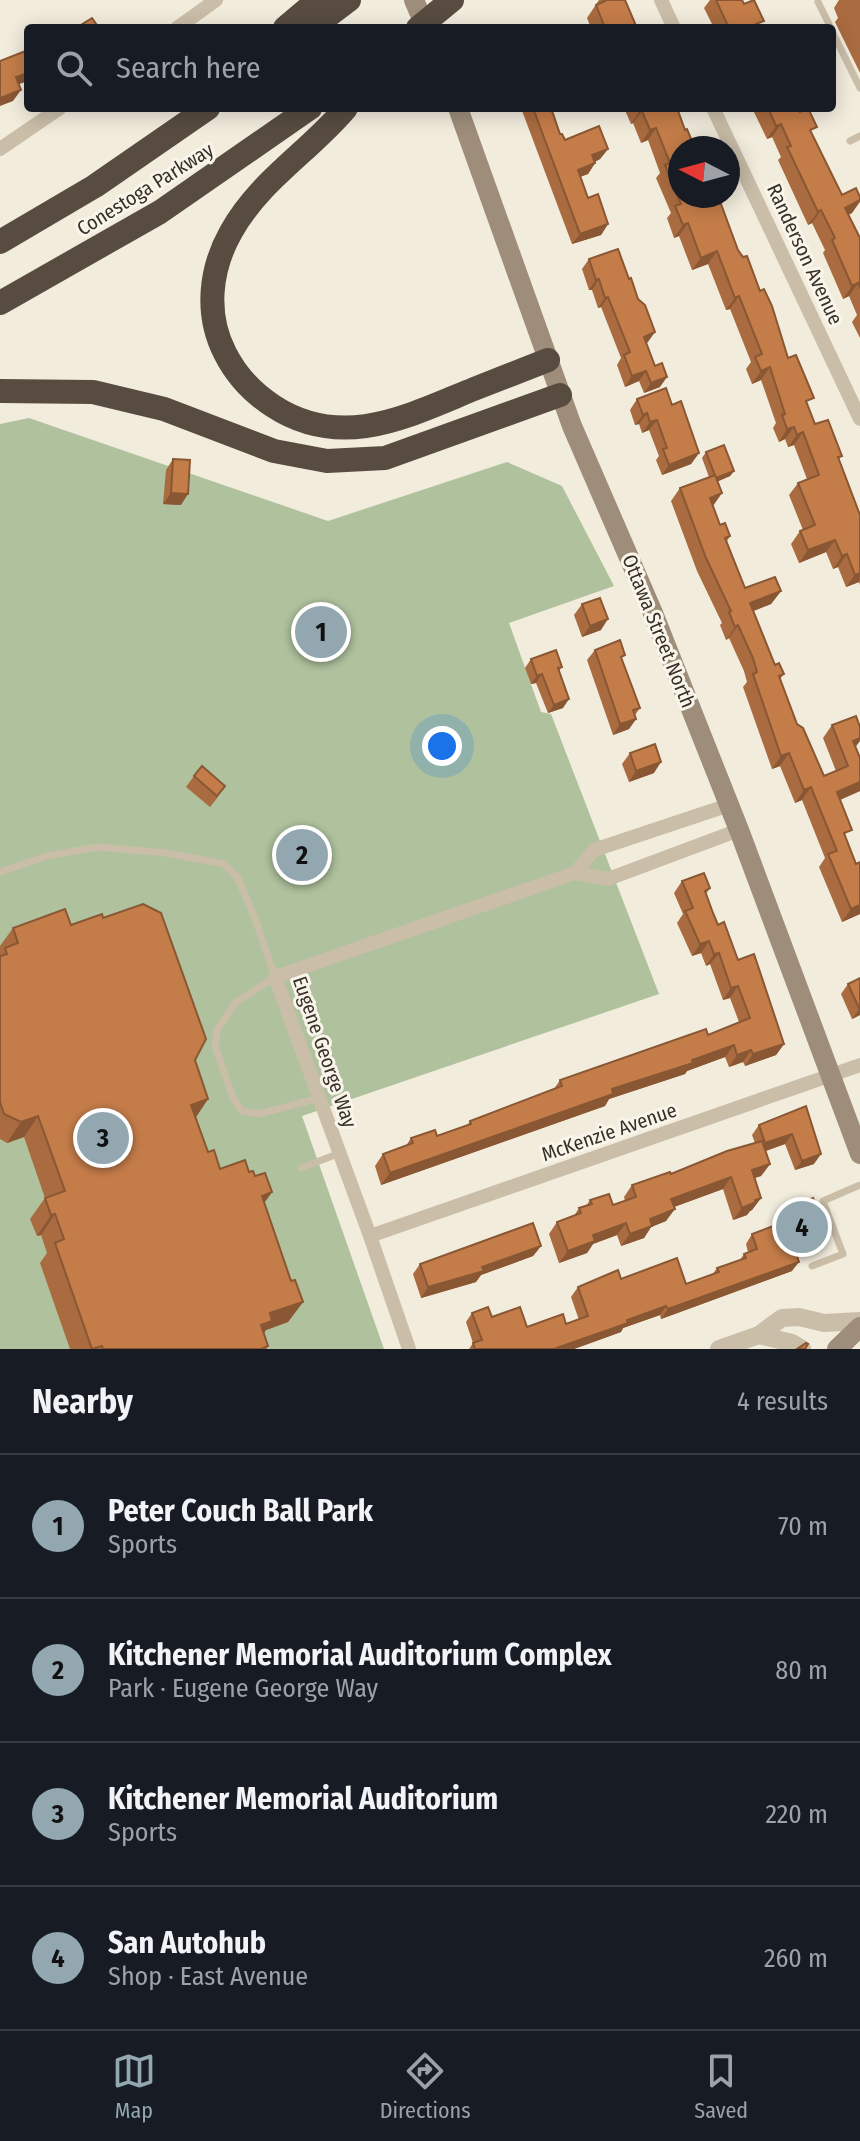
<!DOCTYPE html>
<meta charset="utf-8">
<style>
body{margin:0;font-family:"Fira Sans Condensed",sans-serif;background:#242831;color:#f1f3f6}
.compass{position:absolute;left:668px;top:136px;width:72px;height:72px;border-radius:50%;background:#171b24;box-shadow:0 4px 20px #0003;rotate:276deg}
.you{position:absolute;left:442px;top:746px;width:28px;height:28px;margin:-20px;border:6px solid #fff;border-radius:50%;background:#1a73e8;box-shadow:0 0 0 12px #1a73e833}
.badge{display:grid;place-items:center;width:52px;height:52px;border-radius:50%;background:#92a7af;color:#111;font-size:26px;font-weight:700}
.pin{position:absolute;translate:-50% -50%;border:4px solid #fff;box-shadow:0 2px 8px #0006}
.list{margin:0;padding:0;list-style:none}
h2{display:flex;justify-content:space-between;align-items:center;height:104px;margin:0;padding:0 32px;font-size:34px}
h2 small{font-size:26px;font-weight:400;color:#9ea1a6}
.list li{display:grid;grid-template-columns:52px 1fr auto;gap:24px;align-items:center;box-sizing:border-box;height:144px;padding:0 32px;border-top:2px solid #363941}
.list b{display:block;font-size:30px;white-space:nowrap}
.list p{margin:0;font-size:26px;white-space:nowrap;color:#9ea1a6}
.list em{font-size:26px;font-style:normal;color:#9ea1a6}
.icon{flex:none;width:44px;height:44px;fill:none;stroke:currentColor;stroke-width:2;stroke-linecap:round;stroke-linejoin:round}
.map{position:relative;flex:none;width:860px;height:1349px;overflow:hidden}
.search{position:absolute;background:#171b24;box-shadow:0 4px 20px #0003;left:24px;right:24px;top:24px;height:88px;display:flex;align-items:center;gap:20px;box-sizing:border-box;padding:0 28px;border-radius:8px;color:#9ea1a6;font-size:30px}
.sheet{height:680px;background:#171b24}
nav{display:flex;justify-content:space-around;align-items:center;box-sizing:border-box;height:112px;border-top:2px solid #363941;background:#171b24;font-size:22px;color:#9ea1a6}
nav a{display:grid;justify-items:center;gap:4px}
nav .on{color:#92a7af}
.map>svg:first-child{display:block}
</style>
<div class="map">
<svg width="860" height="1349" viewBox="0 0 860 1349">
<rect width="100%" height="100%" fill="#f2ecdd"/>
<path fill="#afc19d" d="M29,418l299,103 179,-59 55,24 52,100 -105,37 32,89 10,2 108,280 -357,122 82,233h-384v-925z"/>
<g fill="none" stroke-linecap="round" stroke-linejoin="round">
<g stroke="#cabea9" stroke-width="7">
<path d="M818,2l13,26"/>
<path d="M832,31l28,57"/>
<path d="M850,141l10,-5"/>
<path d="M0,872l47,-16 51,-9 68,6 58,11 13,13 16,36 22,64 -40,26 -18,27 -2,16 18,52 9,13 17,3 60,-16"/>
<path d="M301,1168l39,-15"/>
<path d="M812,1266l31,-12 -20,-53 37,-16"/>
</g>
<g stroke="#cabea9" stroke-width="14">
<path d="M661,0l13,28"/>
<path d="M177,28l39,-28"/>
<path d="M713,108l147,311"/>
<path d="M0,149l60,-41"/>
<path d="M575,873l19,-23 135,-45"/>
<path d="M370,1236l490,-171"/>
<path d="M409,1349l-39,-113 -95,-259 300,-104 33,6 131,-49"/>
</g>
<g stroke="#cabea9" stroke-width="18">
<path d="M759,1335l33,8 10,6"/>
<path d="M719,1349l40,-14 23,-17 17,-1 25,6 36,-2"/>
</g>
<g stroke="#9e8d7a" stroke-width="20">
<path d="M414,0l12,28"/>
<path d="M458,108l114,318 81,187 86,217 121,324"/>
<path d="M837,1349l23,-22"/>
</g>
<g stroke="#584c40" stroke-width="24">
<path d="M285,28l33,-28"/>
<path d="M312,28l37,-28"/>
<path d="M418,28l34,-28"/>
<path d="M346,108c-36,43 -87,73 -115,124 -21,37 -26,82 -6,121 11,22 28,40 48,53 69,45 135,10 201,-17 25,-10 49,-19 74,-29"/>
<path d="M0,242l95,-56 113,-78"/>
<path d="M0,303l160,-91 150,-104"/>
<path d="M0,391l93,1 71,17 110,42 53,10 58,-3 175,-63"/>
</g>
</g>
<g fill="#a96b3f">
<path d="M599,0h26l12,28h-46l-4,-10z"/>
<path d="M710,0h32l17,28h-45l-10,-20z"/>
<path d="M839,0h21v73l-25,-51 3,-4 -4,-10z"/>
<path d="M521,108h30l9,26 5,6 43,9 -8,10 -5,3v1l-7,11 -8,3 8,21 20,26 -7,11 -29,9z"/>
<path d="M624,108h53l8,22 53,120 22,41 55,133 27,32 -3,3 21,56v70l-1,-3 -13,5 -8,-20 -5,2 -7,-17 -27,11 -8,-19 9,-13 3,-1 -14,-35 9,-12 9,-4 -13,-34 -6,2 -3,-8 -6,3 -6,-14 3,-5 -15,-43 -9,4 -6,-15 5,-7 -21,-53 -4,1 -18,-46 -16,6 -13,-34 -5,2 -7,-20 4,-5 -15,-35 4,-5 -12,-33 -7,3 -8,-20 -2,1z"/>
<path d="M752,108h46l44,87 18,2v5l-8,11 -4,2 12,23v100l-8,-16 5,-7 -8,-19 -6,3 -20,-46 2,-3 -13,-27 -4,2 -30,-65 3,-3 -9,-20 -5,2z"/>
<path d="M589,259l59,83 -2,1 14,44 -16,6 -5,-12 -14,6 -8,-22 4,-7 -20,-51 -3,1 -6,-18h-3l-7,-21z"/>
<path d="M637,399l35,6 27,48 -8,11 -29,11 -6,-15 3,-4 -10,-26 -7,3 -3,-9 -4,1 -5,-15z"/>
<path d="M706,452l28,19 -4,5 -12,5 -5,25 7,19 10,11 -3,5 18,47 36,3 -10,13 -18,7 22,54 9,9 -4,5 17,45 27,52 12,-5 -13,-33 9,-13 24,23 4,10v33l-20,9 6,38 10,26 4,-2v52l-18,8 -23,-55 6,-9 -23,-58 -7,3 -15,-37 -8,3 -29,-82 4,-5 -3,-11 -15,-33 -3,2 -6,-15 2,-2 -25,-52 -26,-70 9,-13 29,-11 -7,-19z"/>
<path d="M173,459l8,46 -18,-1 3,-34z"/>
<path d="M582,604l19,26 -19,7 -8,-22z"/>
<path d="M595,650l27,10 18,48 -5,7 1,4 -7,10 -16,6 -26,-75z"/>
<path d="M531,659l31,8 -3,4 4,37 -15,5 -12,-30 -5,1 -6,-16z"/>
<path d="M630,753l24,20 -25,9 -7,-18z"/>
<path d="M194,776l24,21 -8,10 -24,-20z"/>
<path d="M682,881l28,7 -4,6 12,31 66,119 -8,11 -31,11 -2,-4 -14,5 -4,-10 -38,14 -2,3 -76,25 -4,7 -224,79 -6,-19 8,-12 23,-8 5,-8 26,-2 30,-10 3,-5 84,-32 6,-9 148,-45 31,-13 -9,-24 -7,2 -13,-36 -4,2 -5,-13 -9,3 -15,-33 6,-9 -9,-21z"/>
<path d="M103,918l92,142 13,39 -12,18 12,35 12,17 29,3 23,20 -8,11 27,78 12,21 -15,20 -22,8 -2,3 3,16h-197l-30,-86 7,-10 -6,-18 -4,1 -7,-17 15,-21 -21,-61 -17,6 -7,-4v-193l13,-18 58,-3z"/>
<path d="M860,978v37l-8,4 -11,-25 7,-10z"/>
<path d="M806,1106l8,58 -19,6 -10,-26 -19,7 4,13 -9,12 -7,2 7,20 -9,12 -2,1 -3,4 -14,5 -10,-31 -49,18 -8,14 -15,6 -7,11 -23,8 -4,-11 -24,9 -6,9 -28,10 -10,-29 8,-12 17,-6 5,-8 7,-2 4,-6 23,5 12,-4 -1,-4 8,-12 39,-11 84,-31 -3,-8 7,-10z"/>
<path d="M793,1206l32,24 -7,10 -24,9 -2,22 -131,48 -1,-4 -37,13 -2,4 -47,17h-105l4,-6 -7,-21 6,-9 55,14 39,-3 13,-4 -8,-23 7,-10 43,-8 65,5 26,-9 5,-7 23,-8 4,-6 4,-2 -2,-8 6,-10 36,-13 -2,-6z"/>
<path d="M541,1246l-8,10 -52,19 -5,7 -55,16 -8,-24 7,-10z"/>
</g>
<g fill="#895733">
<path d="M28,73v8l-20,7 8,-11z"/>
<path d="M21,90l-8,11 -13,5v-8z"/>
<path d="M642,111l-9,12 -2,1 8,-12z"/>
<path d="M781,124l-9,13 -5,2 9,-13z"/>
<path d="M656,128l-8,12 -7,3 9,-13z"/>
<path d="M608,149l-8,10 -15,7 7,-11z"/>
<path d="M595,163l-7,11 -18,6 8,-10z"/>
<path d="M860,200l-8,13 -16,8 9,-13z"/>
<path d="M821,210l-9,13 -4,2 10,-13z"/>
<path d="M688,223l-9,13 -5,2 9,-13z"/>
<path d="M608,224l-7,11 -29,9 8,-10z"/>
<path d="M717,251l-9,13 -16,6 9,-12z"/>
<path d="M599,279l-7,11h-3l7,-10z"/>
<path d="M858,283l-9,13 -6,3 9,-13z"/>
<path d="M739,296l-9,13 -4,1 9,-12z"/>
<path d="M608,297l-7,10 -3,1 7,-10z"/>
<path d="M655,332l-7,10 -11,5 7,-10z"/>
<path d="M770,367l-9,13 -9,4 9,-13z"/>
<path d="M646,371l-7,10 -14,6 7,-11z"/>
<path d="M667,377l-7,10 -16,6 7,-10z"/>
<path d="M647,413l-8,11 -4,1 8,-10z"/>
<path d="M657,420l-8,10 -7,3 8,-11z"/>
<path d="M794,427l-9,12 -6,3 8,-13z"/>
<path d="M803,432l-9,13 -6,2 9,-12z"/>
<path d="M699,453l-8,11 -29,11 7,-10z"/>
<path d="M734,471l-4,5 -18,8 4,-6z"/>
<path d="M171,493l17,1 -7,11 -18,-1z"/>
<path d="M722,493l-9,13 -3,-8z"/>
<path d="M835,540l-9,12 -27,11 9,-13z"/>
<path d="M847,554l-9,13 -5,2 9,-13z"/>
<path d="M860,573l-1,9 -13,5 9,-12z"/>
<path d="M781,591l-10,13 -30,12 9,-13z"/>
<path d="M608,619l-7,11 -19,7 8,-11z"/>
<path d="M738,625l-9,13 -3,2 9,-13z"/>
<path d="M542,674l-6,9 -5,1 6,-8z"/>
<path d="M569,699l-6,9 -15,5 6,-8z"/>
<path d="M636,719l-7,10 -16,6 7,-11z"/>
<path d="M860,738v3l-6,8 -1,-8z"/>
<path d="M789,753l-9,13 -8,3 9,-13z"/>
<path d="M661,762l-7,11 -25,9 7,-11z"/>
<path d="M860,782v9l-32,14 9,-13z"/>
<path d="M811,787l-9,13 -7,3 9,-13z"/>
<path d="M860,905v9l-18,8 9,-13z"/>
<path d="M709,941l-8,12 -9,3 8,-12z"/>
<path d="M719,953l-9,11 -4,2 8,-12z"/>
<path d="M738,986l-8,12 -7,2 8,-12z"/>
<path d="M860,1008v7l-8,4z"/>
<path d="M784,1044l-8,11 -31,11 8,-12z"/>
<path d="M734,1045l-9,12 -38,14 -2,3 -76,25 -4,7 -224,79 9,-12 222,-84z"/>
<path d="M751,1050l-8,12 -14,5 8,-12z"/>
<path d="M208,1099l-14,21 -3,-15z"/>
<path d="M38,1116l-14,21 -17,6 14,-21z"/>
<path d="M792,1134l-7,10 -26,9 6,-10z"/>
<path d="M821,1154l-7,10 -19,6 7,-9z"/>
<path d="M770,1164l-9,12 -18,6 9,-12z"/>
<path d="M731,1177l-8,12 -60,22 8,-12z"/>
<path d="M272,1192l-15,21 5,-17z"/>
<path d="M761,1198l-9,12 -2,1 -3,4 -14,5 9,-12z"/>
<path d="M675,1209l-9,12 -15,6 -7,11 -23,8 9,-12 20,-15z"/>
<path d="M55,1214l-14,21 -4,1 14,-21z"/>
<path d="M626,1223l-9,12 -24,9 -6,9 -28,10 9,-12 25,-16z"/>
<path d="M825,1230l-7,10 -33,12 7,-10z"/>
<path d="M541,1246l-8,10 -52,19 -5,7 -55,16 7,-11z"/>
<path d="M799,1262l-7,9 -131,48 7,-10z"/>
<path d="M303,1302l-15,20 -22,8 -8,12 -12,4 24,-33z"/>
<path d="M666,1306l-6,9 -37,13 -2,4 -47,17h-20z"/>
</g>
<g fill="#c47c49" stroke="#895733" stroke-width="2">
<path d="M605,0h20l12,28h-32l-9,-23 9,-4z"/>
<path d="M716,0h26l2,4 10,-4 10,21 -8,3 2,4h-29z"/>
<path d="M92,18l7,10h-23z"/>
<path d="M28,50v23l-12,4 5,13 -21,8v-37z"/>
<path d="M533,108h18l9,26h2l3,6 34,-14 9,23 -16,6 3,8 -17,7 10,28 10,-4 10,30 -28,10z"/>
<path d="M638,108h39l8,22 2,-1 8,19h-15v48h38l20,54 5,7 4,-1 13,35 4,-2 8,17 16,52 8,-3 18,43 -8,3 9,23 13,-4 14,36 -4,1 22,58v58l-5,2 -8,-21 -5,2 -7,-16 -27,10 -8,-19 15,-6 -17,-42 21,-8 -16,-43 -6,3 -3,-8 -7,2 -5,-14 3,-1 -15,-47 -9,4 -6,-14 7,-3 -23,-58 -4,2 -18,-47 -16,7 -13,-35 -5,2 -8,-19 6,-2 -16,-39 5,-2 -14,-35 -6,2 -8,-19 -3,1z"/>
<path d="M768,108h30l2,4 8,-4 9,19 -7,3 32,65 14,-7 4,9v3l-15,8 15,30v50l-2,-5 -6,3 -20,-46 3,-2 -14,-28 -3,2 -31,-65 4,-1 -10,-22 -5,2z"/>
<path d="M618,249l11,30 2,-1 7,21 7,6 10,27 -11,5 11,29 7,-3 5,14 -16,6 -5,-12 -14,5 -8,-21 6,-3 -22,-55 -3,1 -6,-19 -3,1 -7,-21z"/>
<path d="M666,388l6,17 9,-4 18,52 -30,12 -6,-16 4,-1 -10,-28 -7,2 -3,-9 -4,2 -6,-16z"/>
<path d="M724,445l10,26 -18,7 -10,-26z"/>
<path d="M173,459l17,1 -2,34 -17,-1z"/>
<path d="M715,475l7,18 -12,5 10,27 5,-2 5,13 -5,2 20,50 30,-11 6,14 -31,12 25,62 4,-2 5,11 -5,2 18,48 6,4 21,48 24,-10 -16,-41 24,-9 4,11v11l-7,3 7,17v24l-23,10 15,38 -8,3 12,31 4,-2v43l-9,4 -23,-55 9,-3 -26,-64 -7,3 -15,-37 -8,3 -28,-82 4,-2 -4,-14 -15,-33 -3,2 -6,-15 2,-1 -25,-53 -26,-70z"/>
<path d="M600,598l8,21 -18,7 -8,-22z"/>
<path d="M620,640l5,15 -4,2 19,51 -7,2 3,9 -16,5 -25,-74z"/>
<path d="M556,650l6,17 -4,1 11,31 -15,6 -12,-31 -5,2 -6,-17z"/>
<path d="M655,744l6,18 -25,9 -6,-18z"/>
<path d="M202,766l23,20 -8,10 -23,-20z"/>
<path d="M704,873l6,15 -5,3 8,22 5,12 6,-3 14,38 16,-6 30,90 -31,10 -2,-4 -14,5 -3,-10 -42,15 1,3 -81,26 1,5 -223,79 -7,-19 30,-11 -2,-5 24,-8 2,6 34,-12 -1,-3 92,-35 -2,-6 146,-51 2,6 42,-17 -12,-32 -7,2 -12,-35 -5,1 -5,-13 -9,3 -15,-33 8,-3 -11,-27z"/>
<path d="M143,904l18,9 45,126 -11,21 13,39 -17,6 17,47 6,-2 6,19 25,-9 4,12 4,-1 2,5 10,-3 7,19 -10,4 29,85 4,-1 8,22 -33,11 2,8 -11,4 7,21 -7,3h-158l-1,-3 -10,3 -37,-106 9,-4 -9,-25 -4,1 -6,-17 20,-7 -27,-75 -17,6 -17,-8 -4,-12v-146l7,-2 -2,-6 13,-5 -5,-15 52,-19 6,16 31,-11 1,4z"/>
<path d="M860,978v30h-1l-11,-24z"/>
<path d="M806,1106l15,48 -19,7 -10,-27 -27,9 -6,-18z"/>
<path d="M762,1141l8,23 -18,6 9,28 -6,2 1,2 -14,6 -11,-31 -60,22 4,10 -25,10 2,7 -22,8 -4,-11 -33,12 2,6 -27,10 -11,-29 24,-9 -2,-5 13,-4 -2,-4 19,-6 4,11 23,-8 -4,-12 38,-13 1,2 56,-23z"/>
<path d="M813,1198l12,32 -33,12 7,20 -131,47 -2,-3 -39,14 1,3 -74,26h-79l-2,-6 9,-3 -10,-27 16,-6 4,10 28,-10 7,20 36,-13 3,10 22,-8 -10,-29 40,-17 3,9 56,-21 9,26 33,-12 -2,-4 29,-10 -2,-4 13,-5 -5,-15 45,-17 -4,-11z"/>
<path d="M533,1223l8,23 -59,21 2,4 -56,16 -8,-23z"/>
<path d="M806,1343l2,1 -3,5h-8z"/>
</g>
<g text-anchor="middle" stroke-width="6" stroke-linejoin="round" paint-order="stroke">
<g font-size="20" fill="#373029" stroke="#faf5ea">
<text transform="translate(145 189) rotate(-32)" y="7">Conestoga Parkway</text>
<text transform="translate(805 254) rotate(65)" y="7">Randerson Avenue</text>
<text transform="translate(659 631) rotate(68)" y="7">Ottawa Street North</text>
<text transform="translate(325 1052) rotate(71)" y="7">Eugene George Way</text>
<text transform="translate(609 1132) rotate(-19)" y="7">McKenzie Avenue</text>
</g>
</g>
</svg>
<svg class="compass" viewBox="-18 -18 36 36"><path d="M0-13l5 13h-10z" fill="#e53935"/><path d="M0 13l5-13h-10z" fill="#9ea1a6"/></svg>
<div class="you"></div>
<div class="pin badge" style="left:321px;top:632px">1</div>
<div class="pin badge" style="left:302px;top:855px">2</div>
<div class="pin badge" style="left:103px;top:1138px">3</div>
<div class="pin badge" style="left:802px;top:1227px">4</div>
<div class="search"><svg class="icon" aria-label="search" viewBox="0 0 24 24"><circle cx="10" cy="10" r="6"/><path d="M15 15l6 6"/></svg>Search here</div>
</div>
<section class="sheet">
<h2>Nearby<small>4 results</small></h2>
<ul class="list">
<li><span class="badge">1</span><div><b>Peter Couch Ball Park</b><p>Sports</p></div><em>70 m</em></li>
<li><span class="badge">2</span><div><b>Kitchener Memorial Auditorium Complex</b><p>Park · Eugene George Way</p></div><em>80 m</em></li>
<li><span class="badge">3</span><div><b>Kitchener Memorial Auditorium</b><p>Sports</p></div><em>220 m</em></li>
<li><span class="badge">4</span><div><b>San Autohub</b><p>Shop · East Avenue</p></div><em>260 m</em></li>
</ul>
</section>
<nav>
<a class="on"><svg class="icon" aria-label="map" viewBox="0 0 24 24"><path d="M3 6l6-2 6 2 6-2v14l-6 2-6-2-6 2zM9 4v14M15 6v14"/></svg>Map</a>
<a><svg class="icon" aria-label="directions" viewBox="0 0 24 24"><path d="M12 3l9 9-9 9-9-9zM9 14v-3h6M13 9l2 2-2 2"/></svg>Directions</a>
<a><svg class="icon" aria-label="saved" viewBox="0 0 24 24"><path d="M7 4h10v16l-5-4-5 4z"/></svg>Saved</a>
</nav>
